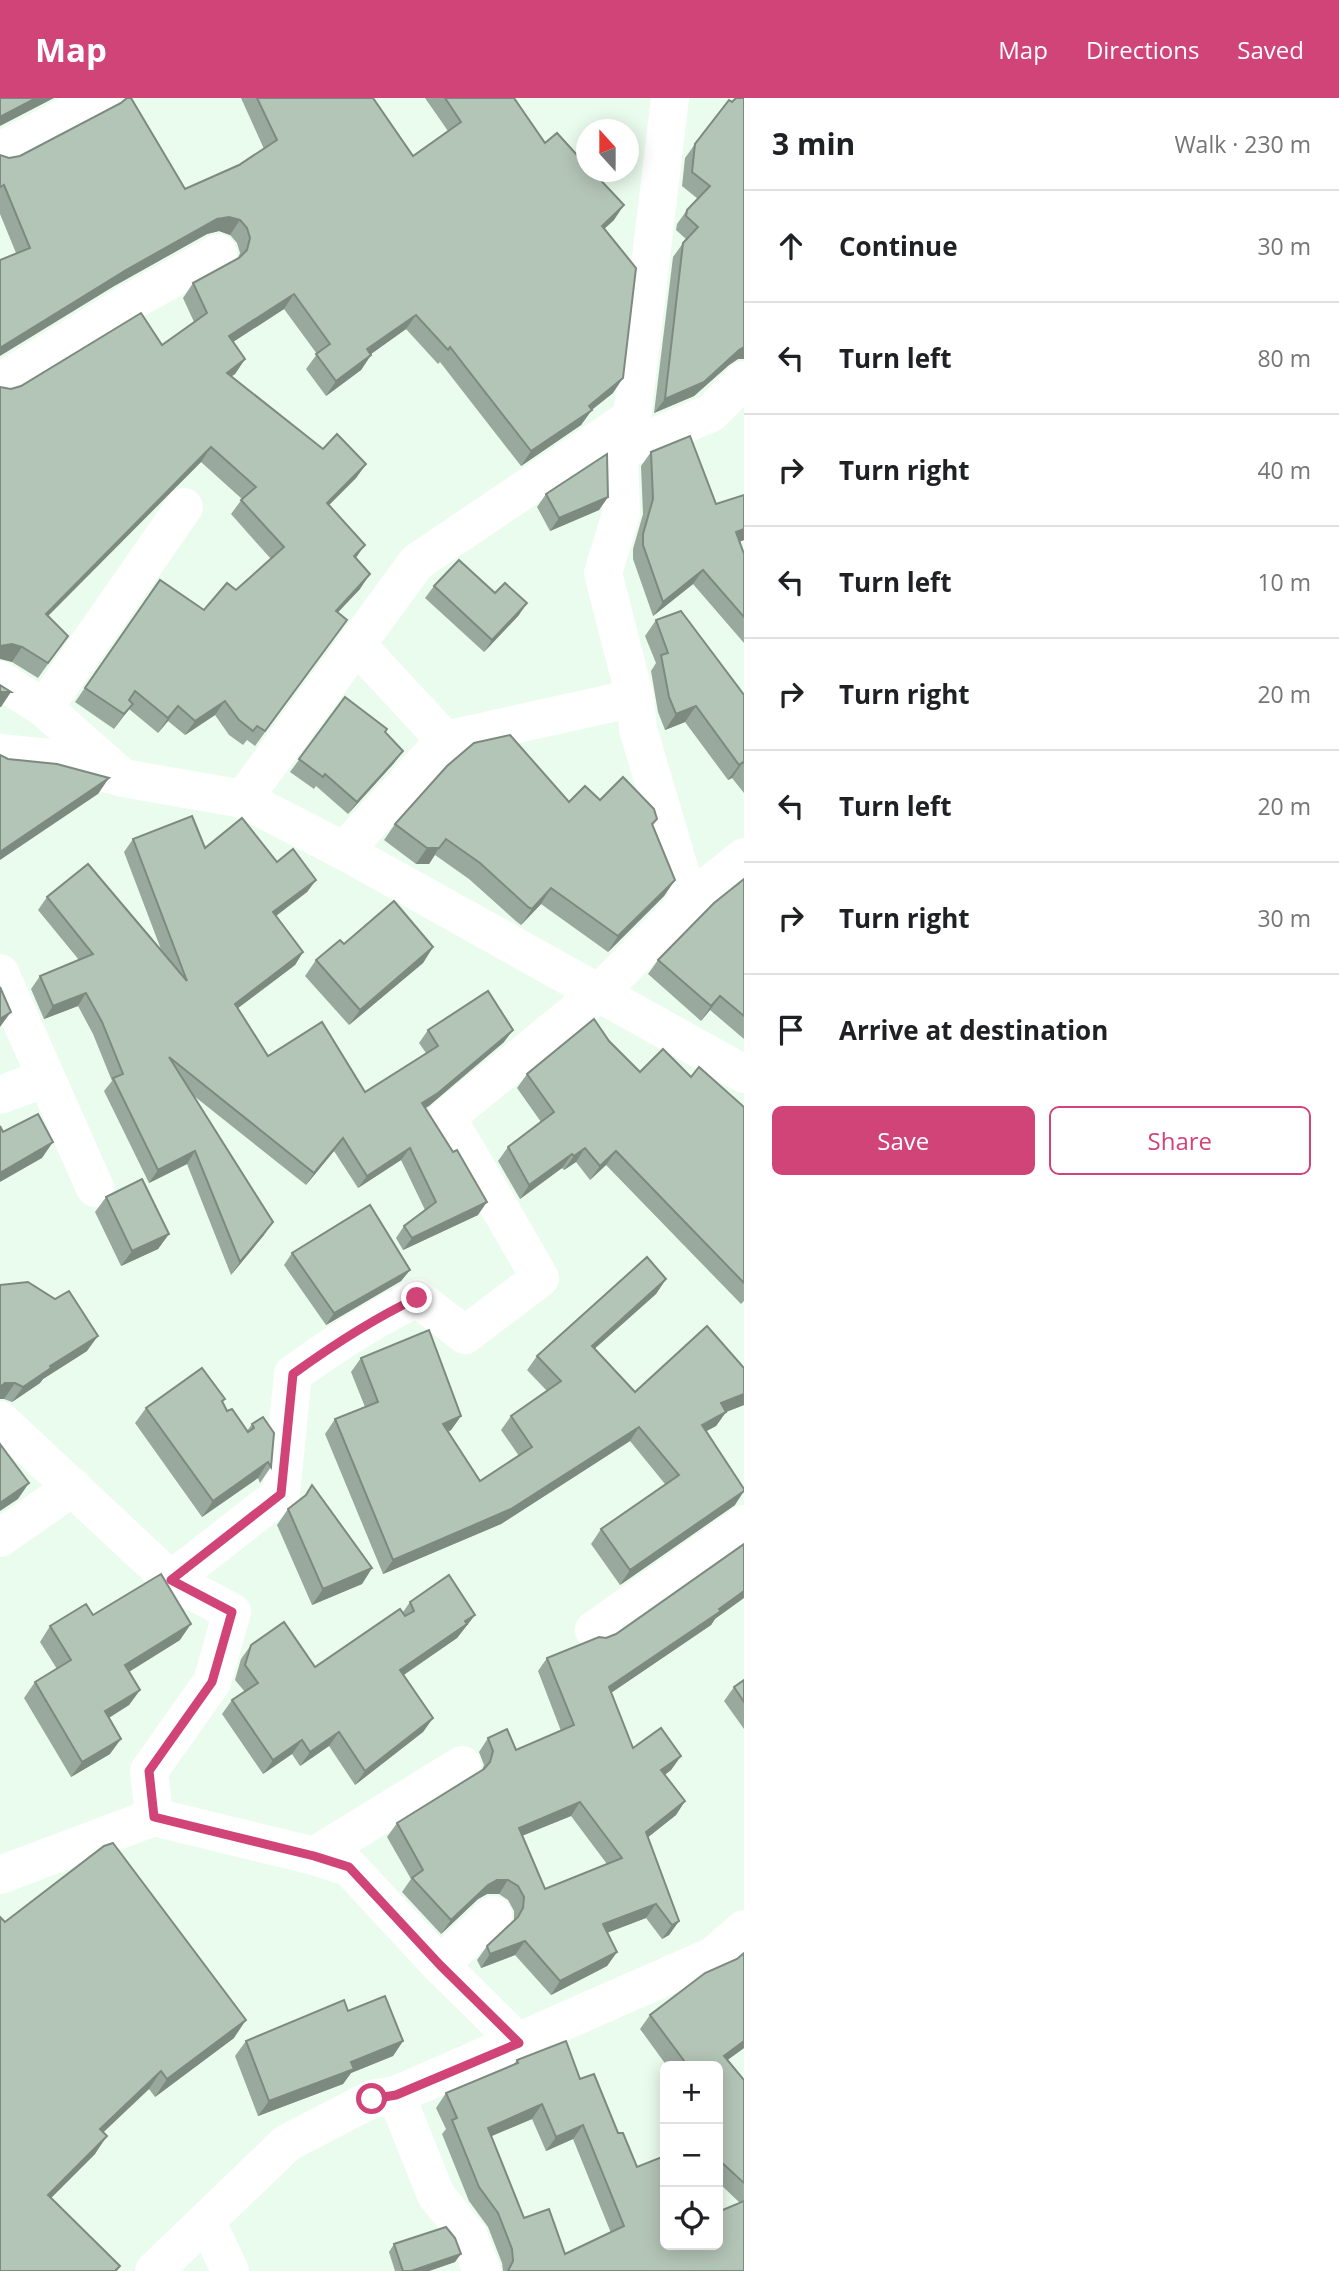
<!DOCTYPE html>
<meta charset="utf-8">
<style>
body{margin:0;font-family:"Open Sans",sans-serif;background:#f2f2f2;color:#202124}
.controls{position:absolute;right:21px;bottom:21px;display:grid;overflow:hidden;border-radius:10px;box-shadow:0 4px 18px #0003}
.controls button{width:63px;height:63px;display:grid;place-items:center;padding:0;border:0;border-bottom:2px solid #e0e0e0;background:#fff;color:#202124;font:35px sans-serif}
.compass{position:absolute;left:576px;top:21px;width:63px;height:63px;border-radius:50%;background:#fff;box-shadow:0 4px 18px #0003;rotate:339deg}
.stop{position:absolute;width:21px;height:21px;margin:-16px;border:5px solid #d04478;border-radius:50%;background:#fff}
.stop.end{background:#d04478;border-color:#fff;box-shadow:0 2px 7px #0008}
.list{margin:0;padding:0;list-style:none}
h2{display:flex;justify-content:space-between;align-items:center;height:91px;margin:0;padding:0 28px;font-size:30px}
h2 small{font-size:23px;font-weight:400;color:#757577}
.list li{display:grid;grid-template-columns:46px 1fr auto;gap:21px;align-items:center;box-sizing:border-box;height:112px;padding:0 28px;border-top:2px solid #e0e0e0}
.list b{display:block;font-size:26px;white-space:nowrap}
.list em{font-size:23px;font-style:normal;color:#757577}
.actions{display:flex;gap:14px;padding:21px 28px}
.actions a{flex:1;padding:16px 0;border:2px solid #d04478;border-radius:10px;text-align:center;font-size:24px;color:#d04478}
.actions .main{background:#d04478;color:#fff}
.icon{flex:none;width:38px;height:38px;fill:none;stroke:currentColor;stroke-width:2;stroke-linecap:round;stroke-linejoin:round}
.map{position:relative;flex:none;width:744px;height:2173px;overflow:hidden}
header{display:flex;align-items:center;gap:42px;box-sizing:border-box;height:98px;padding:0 35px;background:#d04478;color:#fff}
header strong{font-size:33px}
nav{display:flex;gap:38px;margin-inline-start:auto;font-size:24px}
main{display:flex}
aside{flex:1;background:#fff}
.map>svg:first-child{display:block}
</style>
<header>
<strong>Map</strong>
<nav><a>Map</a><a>Directions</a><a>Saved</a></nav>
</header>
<main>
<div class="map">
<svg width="744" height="2173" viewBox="0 0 744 2173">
<rect width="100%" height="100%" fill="#eafced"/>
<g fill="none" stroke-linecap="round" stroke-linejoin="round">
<g stroke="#fff" stroke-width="38">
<path d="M670,0l-38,319 -13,35 2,62 -18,59 32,125 3,31 51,172"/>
<path d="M0,53l101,-53"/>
<path d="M0,284l127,-78 91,-51"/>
<path d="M619,354l92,-39 33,-33"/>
<path d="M356,546l89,96 190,-42"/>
<path d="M0,582l44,28 72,64"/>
<path d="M44,610l140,-201"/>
<path d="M0,655l50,5 73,20 120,21 101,52 400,223"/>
<path d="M243,701l174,-237 215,-145"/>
<path d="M344,753l101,-111"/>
<path d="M0,875l95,215"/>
<path d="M0,997l46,-17"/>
<path d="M0,1322l171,160 61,32 -20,70 -63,89 5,46"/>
<path d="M0,1440l73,-51"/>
<path d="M171,1482l110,-86 12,-120c40,-29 80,-55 124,-76l48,37 75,-57 -93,-161 153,-125 89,-91 55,-44"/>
<path d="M594,1532l150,-106"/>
<path d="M314,1758l148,-91"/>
<path d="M0,1777l154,-58 160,39 35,11 91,98 79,78"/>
<path d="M440,1867l53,-50"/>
<path d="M396,1997l40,100 32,40 14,36"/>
<path d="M207,2124l23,49"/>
<path d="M154,2173l133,-128 85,-44 24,-4 317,-139 31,-27"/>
</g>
</g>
<g fill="#9aa99d" fill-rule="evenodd">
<path d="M241,0h132l40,58 35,-25 -23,-33h89l31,45 69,77 -9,8 8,165 -22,17 -10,15 -60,41 -81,-104 -2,2 -32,-35 -35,25v1l-10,15 -35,26 -20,-27 11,-15 -33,-45 -51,33 12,17 -10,15 -4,2 92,73 43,15 -10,14 -27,27 27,53 4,31 -22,23 9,8 -92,126 -8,-6 -4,5 -14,-10 -14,-20 -30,20 -17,-14 -10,12 -29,-24 -15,20 -39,-27 85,-122 44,30 32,-20 35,-31 -40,-45 11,-15 -41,-37 -153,154 20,20 -30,42 -26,-16 -10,-4 9,-269 151,-44 32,-23 -11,-24 10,-15 45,-25 2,-5 -3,-10 -7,-8 -11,-4 -12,3 -91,51 -100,-32 -16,-39v-59l9,3 176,31 54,-24 25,-16z"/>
<path d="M732,4l12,257h-6l-9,6 -35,31 -40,17 19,-156 13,-18 -10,-9 1,-6 10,-14 11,-11 -16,-13 3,-28 10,-14z"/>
<path d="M651,354l65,52 28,-9v45l-5,2 5,12v89l-51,-59 -40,32 -20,-57v-10l10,-35 -2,-48z"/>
<path d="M546,396l62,3 -9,13 -49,21 -13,-24z"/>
<path d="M434,488l85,29 -35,37 -59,-54z"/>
<path d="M656,522l88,75v98l-12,-15 -4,2 -43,-58 -20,8 -7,-18 -7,-41 5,-8 -11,-27z"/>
<path d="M345,599l40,35 18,19 -9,12 -46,51 -32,-28 -2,3 -24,-17z"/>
<path d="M600,702l57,19 -4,6 22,55 -11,16 -56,56 -67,-48 -20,21 -4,-3 -48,-43 -34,-24 -6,9h-13l-32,-24 11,-16 174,-22z"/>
<path d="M133,741l72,9 72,14 39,18 -9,12 -31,24 27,36 -8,13 -57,43 30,48 97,36 61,-39 -7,-10 9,-13 76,12 -79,66 53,107 -75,35 -7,-12 8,-12 21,-16 -24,-50 -43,28 -24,-37 -28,34 -112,-89 70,139 -33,40 -44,-111 -38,19 -45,-92 8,-10 -19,-47 -15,-28 -34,13 -13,-30 9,-13 39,-16 -41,-50 9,-13 115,55 -38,-100z"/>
<path d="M744,781v160l-34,-29 -9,11 -53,-47 10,-14z"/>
<path d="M344,846l89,3 -10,16 -74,62 -44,-49 11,-16z"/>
<path d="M609,943l31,31 51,5 53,30v194l-3,3 -135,-139 -16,15 -14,-18 -12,8 -2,-2 -42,31 -22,-38 10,-14 33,-25 -24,-34 10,-14z"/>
<path d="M106,1099l63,37 -11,15 -37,17 -26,-54z"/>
<path d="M292,1155l118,17 -9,11 -75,44 -42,-60z"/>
<path d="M666,1181l-10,15 -62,55 41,43 109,13 -18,7 -10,14 -10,5 29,74 -115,80 -29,-41 10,-15 64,-45 -35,-43 -129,83 -118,50 -58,-140 10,-15 30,-12 -14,-35 10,-14 100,58 -10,14 -3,2 32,49 39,-25 -18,-26 10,-14 36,-25 -20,-21 10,-14z"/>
<path d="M0,1187l87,66 -44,28 -3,4 -28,19 -8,-3h-4z"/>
<path d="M222,1304l5,9 20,20 5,-7 19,43 -11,16 -2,-5 -56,39 -67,-94 11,-15z"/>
<path d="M288,1411l84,59 -10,16 -50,21 -35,-80z"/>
<path d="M410,1504l65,13 -18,23 -53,37 29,43 -10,14 -68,53 -26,-39 -29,20 -8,-12 -29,20 -41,-60 10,-14 13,-8 -10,-12 6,-21 10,-14 64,22 88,-55z"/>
<path d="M93,1517l87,25 -51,32 11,18 -11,15 -20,13 1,36 -39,23 -47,-79 11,-16 22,-13 -17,-27 10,-16z"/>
<path d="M715,1521l-4,6 -100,68 22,55 48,8 -10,14 -6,5 20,26 -9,14 -28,22 31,84 -10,14 -7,4 -16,-21 -39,15 10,19 -10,14 -56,29 -36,-40 -34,13 -4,-8 10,-14 27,-25v-10l-6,-11 -9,-6h-12l-9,5 -37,35 -39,-42 9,-13 -24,-42 10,-14 85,-53 2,-5 -5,-13 9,-14 28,12 45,-19 -23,-60 9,-13 59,-20zM571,1718l36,48 -62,25 -23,-53z"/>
<path d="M744,1582v49l-20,-28 10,-14z"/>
<path d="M5,1824l229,116 -79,59 -6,-8 -46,43 -8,22 -44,44 69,68 -3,5h-117z"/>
<path d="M348,1913l55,30 -10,15 -42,17 -8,11 -85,32 -23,-60 11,-15z"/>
<path d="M650,1917l94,33 -17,12 17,20v191h-241l-1,-8 -14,-36 -19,-26 -27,-67 4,-5 -10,-21 10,-15 68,-29 3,-4 63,19 85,166 75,-42 -22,-21v-116h-51l-27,-37zM532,2021l14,32 27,-12 38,94 -46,21 -41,-36 -33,-82z"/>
<path d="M394,2146l61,18 -26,9h-34l-6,-19z"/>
</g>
<g fill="#7d8a80">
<path d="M36,0h18l-54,28v-9z"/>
<path d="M624,107l-10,15 -22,20 10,-14z"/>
<path d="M229,119l11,3 -10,15 -11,-4 -12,3 -91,51 -116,71v-8l126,-78 91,-51z"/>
<path d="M294,196l-10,15 -65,42 10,-15z"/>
<path d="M416,217l-10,14 -49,35 10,-15z"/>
<path d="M744,249v12h-6l-9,6 -35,31 -40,17 11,-14z"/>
<path d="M371,257l-10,15 -35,26 10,-15z"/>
<path d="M245,261l-10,15 -19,13 11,-14z"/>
<path d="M623,280l-10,15 -25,20 4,-3 -11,15 -60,41 10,-15z"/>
<path d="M211,349l-10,15 -165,166 10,-14z"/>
<path d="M366,366l-10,14 -39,39 10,-14z"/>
<path d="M608,399l-9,13 -49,21 9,-13z"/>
<path d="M744,431v11l-19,7 11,-15z"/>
<path d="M365,447l-10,14 -1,-3z"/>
<path d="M703,472l-10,14 -40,32 10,-14z"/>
<path d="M370,476l-10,15 -34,36 10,-14z"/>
<path d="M527,505l-8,12 -35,37 8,-12z"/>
<path d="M12,546l10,3 -10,15 -12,-3v-13z"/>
<path d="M0,594h11l-10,15h-1z"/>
<path d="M225,603l-10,14 -30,20 10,-14z"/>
<path d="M133,606l-11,14 -8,11 10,-15z"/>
<path d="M178,608l-10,15 -10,12 10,-15z"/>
<path d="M696,608l-11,16 -20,8 11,-16z"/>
<path d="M403,653l-9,12 -46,51 9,-12z"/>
<path d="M743,664l-11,16 -4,2 11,-15z"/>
<path d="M109,680l-11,16 -98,66v-8z"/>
<path d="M427,750h12l-10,16h-13z"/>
<path d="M316,782l-9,12 -43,33 9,-13z"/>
<path d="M675,782l-11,16 -56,56 10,-16z"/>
<path d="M551,790l-10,16 -20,21 11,-16z"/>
<path d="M433,849l-10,16 -74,62 11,-15z"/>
<path d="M303,854l-8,13 -69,52 9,-13z"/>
<path d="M86,895l-8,13 -34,13 9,-13z"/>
<path d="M720,898l-10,14 -9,11 10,-15z"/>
<path d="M11,914l-11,15v-8z"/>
<path d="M513,932l-9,12 -75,64 -16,10 9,-13z"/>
<path d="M343,1040l-9,13 -28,34 8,-12z"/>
<path d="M53,1044l-11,16 -42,24v-9z"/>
<path d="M410,1050l-9,12 -43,28 9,-12z"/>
<path d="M585,1050l-9,14 -12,8 10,-14z"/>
<path d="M195,1053l-8,13 -38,19 9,-13z"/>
<path d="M616,1053l-10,14 -16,15 10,-14z"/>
<path d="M572,1056l-10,14 -42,31 9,-14z"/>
<path d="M487,1104l-9,13 -75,35 9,-12z"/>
<path d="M273,1124l-9,13 -33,40 9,-13z"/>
<path d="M169,1136l-11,15 -37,17 11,-15z"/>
<path d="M410,1172l-9,11 -75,44 8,-12z"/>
<path d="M666,1181l-10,15 -74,66 10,-14z"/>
<path d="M98,1238l-11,15 -44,28 -3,4 -28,19 11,-15 27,-21z"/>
<path d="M5,1285h10l-11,16h-4v-12z"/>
<path d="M744,1296v11l-18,7 -10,14 -24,13 10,-14 19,-22z"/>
<path d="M461,1318l-10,14 -18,8 10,-14z"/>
<path d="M639,1329l-9,14 -129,83 -118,50 10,-14z"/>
<path d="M268,1364l-10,16 -56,39 11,-16z"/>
<path d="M29,1385l-11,16 -18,12v-8z"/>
<path d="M744,1393l-9,14 -115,80 10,-15z"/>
<path d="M372,1470l-10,16 -50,21 11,-16z"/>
<path d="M744,1493v7l-29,21 -4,6 -112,76 10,-14z"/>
<path d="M475,1517l-18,23 -67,46 10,-14z"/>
<path d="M191,1526l-11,16 -66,41 11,-16z"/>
<path d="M140,1592l-11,15 -35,22 11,-16z"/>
<path d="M433,1620l-10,14 -68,53 10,-14z"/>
<path d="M339,1634l-10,14 -29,20 10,-14z"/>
<path d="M121,1641l-11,15 -39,23 11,-15z"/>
<path d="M302,1642l-10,14 -29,20 10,-14z"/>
<path d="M681,1658l-10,14 -19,14 9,-14z"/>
<path d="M685,1703l-9,14 -39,31 9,-14z"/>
<path d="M580,1704l-9,14 -62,25 10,-13z"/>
<path d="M497,1782h11l-9,14h-12l-9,5 -37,35 10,-14 37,-35z"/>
<path d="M656,1806l-10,14 -53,20 10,-14z"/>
<path d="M679,1823l-10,14 -7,4 10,-14z"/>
<path d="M525,1843l-10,14 -34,13 9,-14z"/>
<path d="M617,1854l-10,14 -56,29 9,-14z"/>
<path d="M246,1922l-12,18 -79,59 12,-18z"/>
<path d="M403,1943l-10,15 -42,17 -8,11 -85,32 11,-15 82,-39z"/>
<path d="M744,1943v7l-26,19 6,-11z"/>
<path d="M161,1973l-12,18 -61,58 12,-18z"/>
<path d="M542,2006l-10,15 -54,23 10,-14z"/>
<path d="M583,2027l-10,14 -27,12 10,-14z"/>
<path d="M107,2038l-12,18 -59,59 12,-18z"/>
<path d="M461,2156l-6,8 -26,9h-18z"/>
</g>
<g fill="#b3c5b7" stroke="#7d8a80" stroke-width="2" fill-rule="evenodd">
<path d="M0,0h36l-36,19z"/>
<path d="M127,0h4l54,91 54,-24 38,-25 -20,-42h116l40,58 48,-34 -16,-24h69l31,45 12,-10 29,32v7h7l31,33 -22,21 34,42 -13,110 -34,28 3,4 -61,41 -81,-104 -2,3 -32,-35 -49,34 4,6 -35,26 -20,-27 14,-10 -36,-50 -65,42 16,23 -18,14 96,76 14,-15 29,30 -39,39 38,42 -11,11 16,18 -34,37 11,9 -82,111 -8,-5 -4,5 -14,-11 -14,-19 -30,20 -17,-15 -10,12 -33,-27 -6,9 4,4 -9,10 -39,-26 75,-108 44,30 23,-27 9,7 48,-43 -43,-47 15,-13 -45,-40 -165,167 22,22 -20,27 -26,-16 -10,-3 -12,2v-259l11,2 10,-3 120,-73 21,32 45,-32 -14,-30 46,-25 8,-8 3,-12 -3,-10 -7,-8 -11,-3 -12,2 -91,51 -126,78v-88l30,-12 -26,-63 -4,2v-32l9,3 11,-2 101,-53z"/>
<path d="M736,0h8v249l-5,3 -35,32 -39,17 18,-156 15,-16 -12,-11 1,-6 23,-24 -18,-14 3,-28 34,-44 3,2z"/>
<path d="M690,338l26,68 28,-9v34l-8,3 8,22v63l-41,-47 -40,32 -20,-57v-11l10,-35 -2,-47z"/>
<path d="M607,356l1,43 -49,21 -13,-24z"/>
<path d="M459,462l36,33 10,-10 22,20 -35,37 -58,-54z"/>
<path d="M681,513l63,84v68l-1,-1 -4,3 -43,-59 -20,8 -7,-17 -8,-42 7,-2 -12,-33z"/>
<path d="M0,587l11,7h-11z"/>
<path d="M345,599l42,32 -2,3 18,19 -46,51 -32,-28 -2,3 -24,-18z"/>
<path d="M510,637l59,67 16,-16 15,14 23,-23 31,32 3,10 -5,5 23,56 -57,56 -67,-48 -19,21 -4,-2 -48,-44 -34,-24 -7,9h-12l-32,-24 52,-58 27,-23z"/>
<path d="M0,657l8,4 49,5 52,14 -109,74z"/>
<path d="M192,718l13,32 37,-30 35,44 16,-13 23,31 -43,32 30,40 -68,52 33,52 54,-34 43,70 73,-46 -10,-16 60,-39 25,39 -75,63 -16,10 31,49 4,-2 30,52 -75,36 -8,-12 32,-24 -26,-54 -43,28 -24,-38 -29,35 -145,-116 104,165 -33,40 -45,-111 -37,19 -45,-92 10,-4 -21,-52 -16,-29 -33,13 -13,-30 53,-22 -46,-57 41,-33 99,117 -54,-142z"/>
<path d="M744,781v137l-24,-20 -9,10 -53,-46 56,-57z"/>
<path d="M394,803l39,46 -73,63 -44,-50 24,-20 4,4z"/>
<path d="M0,889l11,25 -11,7z"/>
<path d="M594,921l15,22 31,31 23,-23 28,28 8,-10 45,40v176l-128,-132 -16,15 -15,-18 -11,8 -2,-2 -43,31 -21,-38 46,-35 -27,-38z"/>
<path d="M38,1016l15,28 -53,31v-47l3,6z"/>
<path d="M142,1081l27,55 -37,17 -26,-54z"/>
<path d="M370,1107l40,65 -76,43 -42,-60z"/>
<path d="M647,1159l19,22 -74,67 43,46 72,-66 37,42v26l-23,9 5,9 -24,13 42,64v2l-114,79 -29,-41 78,-54 -40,-48 -128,82 -118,51 -58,-141 43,-17 -17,-44 68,-28 32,86 -18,8 37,57 52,-34 -21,-31 50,-35 -24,-25z"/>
<path d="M28,1184l27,17 14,-8 29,45 -48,30 1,2 -28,19 -8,-4h-10l-5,4v-102z"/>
<path d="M202,1270l23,31 -3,2 5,10 5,-2 16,23 6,-4 -2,-4 11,-7 11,16 -3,34 -3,-5 -55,39 -67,-93z"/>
<path d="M0,1346l29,39 -29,20z"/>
<path d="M312,1387l60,83 -49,21 -35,-80 18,-14z"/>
<path d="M744,1446v47l-25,18 2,2 -112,76 24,61 28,-20 20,28 -20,14 24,31 -39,31 33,89 -7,4 -16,-21 -53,20 14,28 -57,29 -35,-40 -35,13 -3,-8 31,-29 5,-9 1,-11 -6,-11 -10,-6h-11l-9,5 -37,35 -39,-42 11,-8 -26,-47 87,-54 6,-7 3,-11 -5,-13 19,-9 9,21 58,-25 -27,-67 52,-21 7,1 10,-4zM580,1704l42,56 -77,31 -26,-61z"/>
<path d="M161,1476l30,50 -66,41 15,25 -35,21 16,28 -39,23 -47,-80 36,-22 -21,-34 36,-22 7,11z"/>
<path d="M449,1477l26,40 -10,6 2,3 -67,46 33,48 -68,53 -26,-39 -29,20 -8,-12 -29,20 -41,-60 26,-17 -13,-18 6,-20 33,-23 31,45 85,-58 5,7 9,-5 -4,-9z"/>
<path d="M744,1582v22l-10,-15z"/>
<path d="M113,1745l133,177 -79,59 -6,-8 -61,58 7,7 -59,59 72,71 -5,5h-115v-354l5,5 99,-76z"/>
<path d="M744,1855v88l-20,15 20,24v103l-26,-24v-93h-30l-38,-51 55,-42 32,-14z"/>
<path d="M385,1898l18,45 -52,21 3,7 -85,32 -23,-60 98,-41 4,11z"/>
<path d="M566,1943l14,38 14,-5 24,59h5l14,34 25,-10 3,9v79h53v-33l26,-11v70h-236l5,-10 -1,-12 -14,-36 -19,-26 -27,-67 5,-2 -11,-25 72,-30 -1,-3zM542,2006l14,33 27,-12 41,101 -59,28 -16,-45 -25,9 -36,-90z"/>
<path d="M446,2129l9,11 6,16 -50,17h-8l-9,-27z"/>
</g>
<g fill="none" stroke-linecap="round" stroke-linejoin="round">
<path stroke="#d04478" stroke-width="9" d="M372,2001l24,-4 123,-52 -79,-78 -91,-98 -35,-11 -160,-39 -5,-46 63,-89 20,-70 -61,-32 110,-86 12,-120c40,-29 80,-55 124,-76"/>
</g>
</svg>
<div class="controls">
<button>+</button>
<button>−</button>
<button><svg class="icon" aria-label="locate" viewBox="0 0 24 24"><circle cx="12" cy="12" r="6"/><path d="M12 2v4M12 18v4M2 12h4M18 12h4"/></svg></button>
</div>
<svg class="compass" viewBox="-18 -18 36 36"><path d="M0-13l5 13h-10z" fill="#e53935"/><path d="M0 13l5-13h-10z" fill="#757577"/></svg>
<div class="stop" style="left:372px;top:2001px"></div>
<div class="stop end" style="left:417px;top:1200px"></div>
</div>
<aside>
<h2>3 min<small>Walk · 230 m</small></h2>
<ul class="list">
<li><svg class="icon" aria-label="ahead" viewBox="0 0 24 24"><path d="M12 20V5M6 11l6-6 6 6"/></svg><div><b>Continue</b></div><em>30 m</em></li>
<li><svg class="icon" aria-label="left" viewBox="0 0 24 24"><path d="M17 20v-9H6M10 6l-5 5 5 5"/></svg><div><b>Turn left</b></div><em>80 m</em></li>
<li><svg class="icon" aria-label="right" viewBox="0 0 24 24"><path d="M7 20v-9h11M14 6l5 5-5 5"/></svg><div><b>Turn right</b></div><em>40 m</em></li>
<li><svg class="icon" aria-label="left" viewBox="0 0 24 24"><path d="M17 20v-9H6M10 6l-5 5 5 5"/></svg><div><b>Turn left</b></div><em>10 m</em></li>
<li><svg class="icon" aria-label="right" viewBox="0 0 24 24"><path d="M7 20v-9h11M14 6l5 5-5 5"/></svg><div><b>Turn right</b></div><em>20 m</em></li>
<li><svg class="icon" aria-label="left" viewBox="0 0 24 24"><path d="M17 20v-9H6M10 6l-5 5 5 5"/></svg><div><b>Turn left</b></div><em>20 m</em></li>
<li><svg class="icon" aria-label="right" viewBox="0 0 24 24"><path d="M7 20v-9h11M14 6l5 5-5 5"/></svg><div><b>Turn right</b></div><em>30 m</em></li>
<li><svg class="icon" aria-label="arrive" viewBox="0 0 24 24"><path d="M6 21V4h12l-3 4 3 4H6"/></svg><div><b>Arrive at destination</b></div></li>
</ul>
<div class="actions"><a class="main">Save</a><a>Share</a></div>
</aside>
</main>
